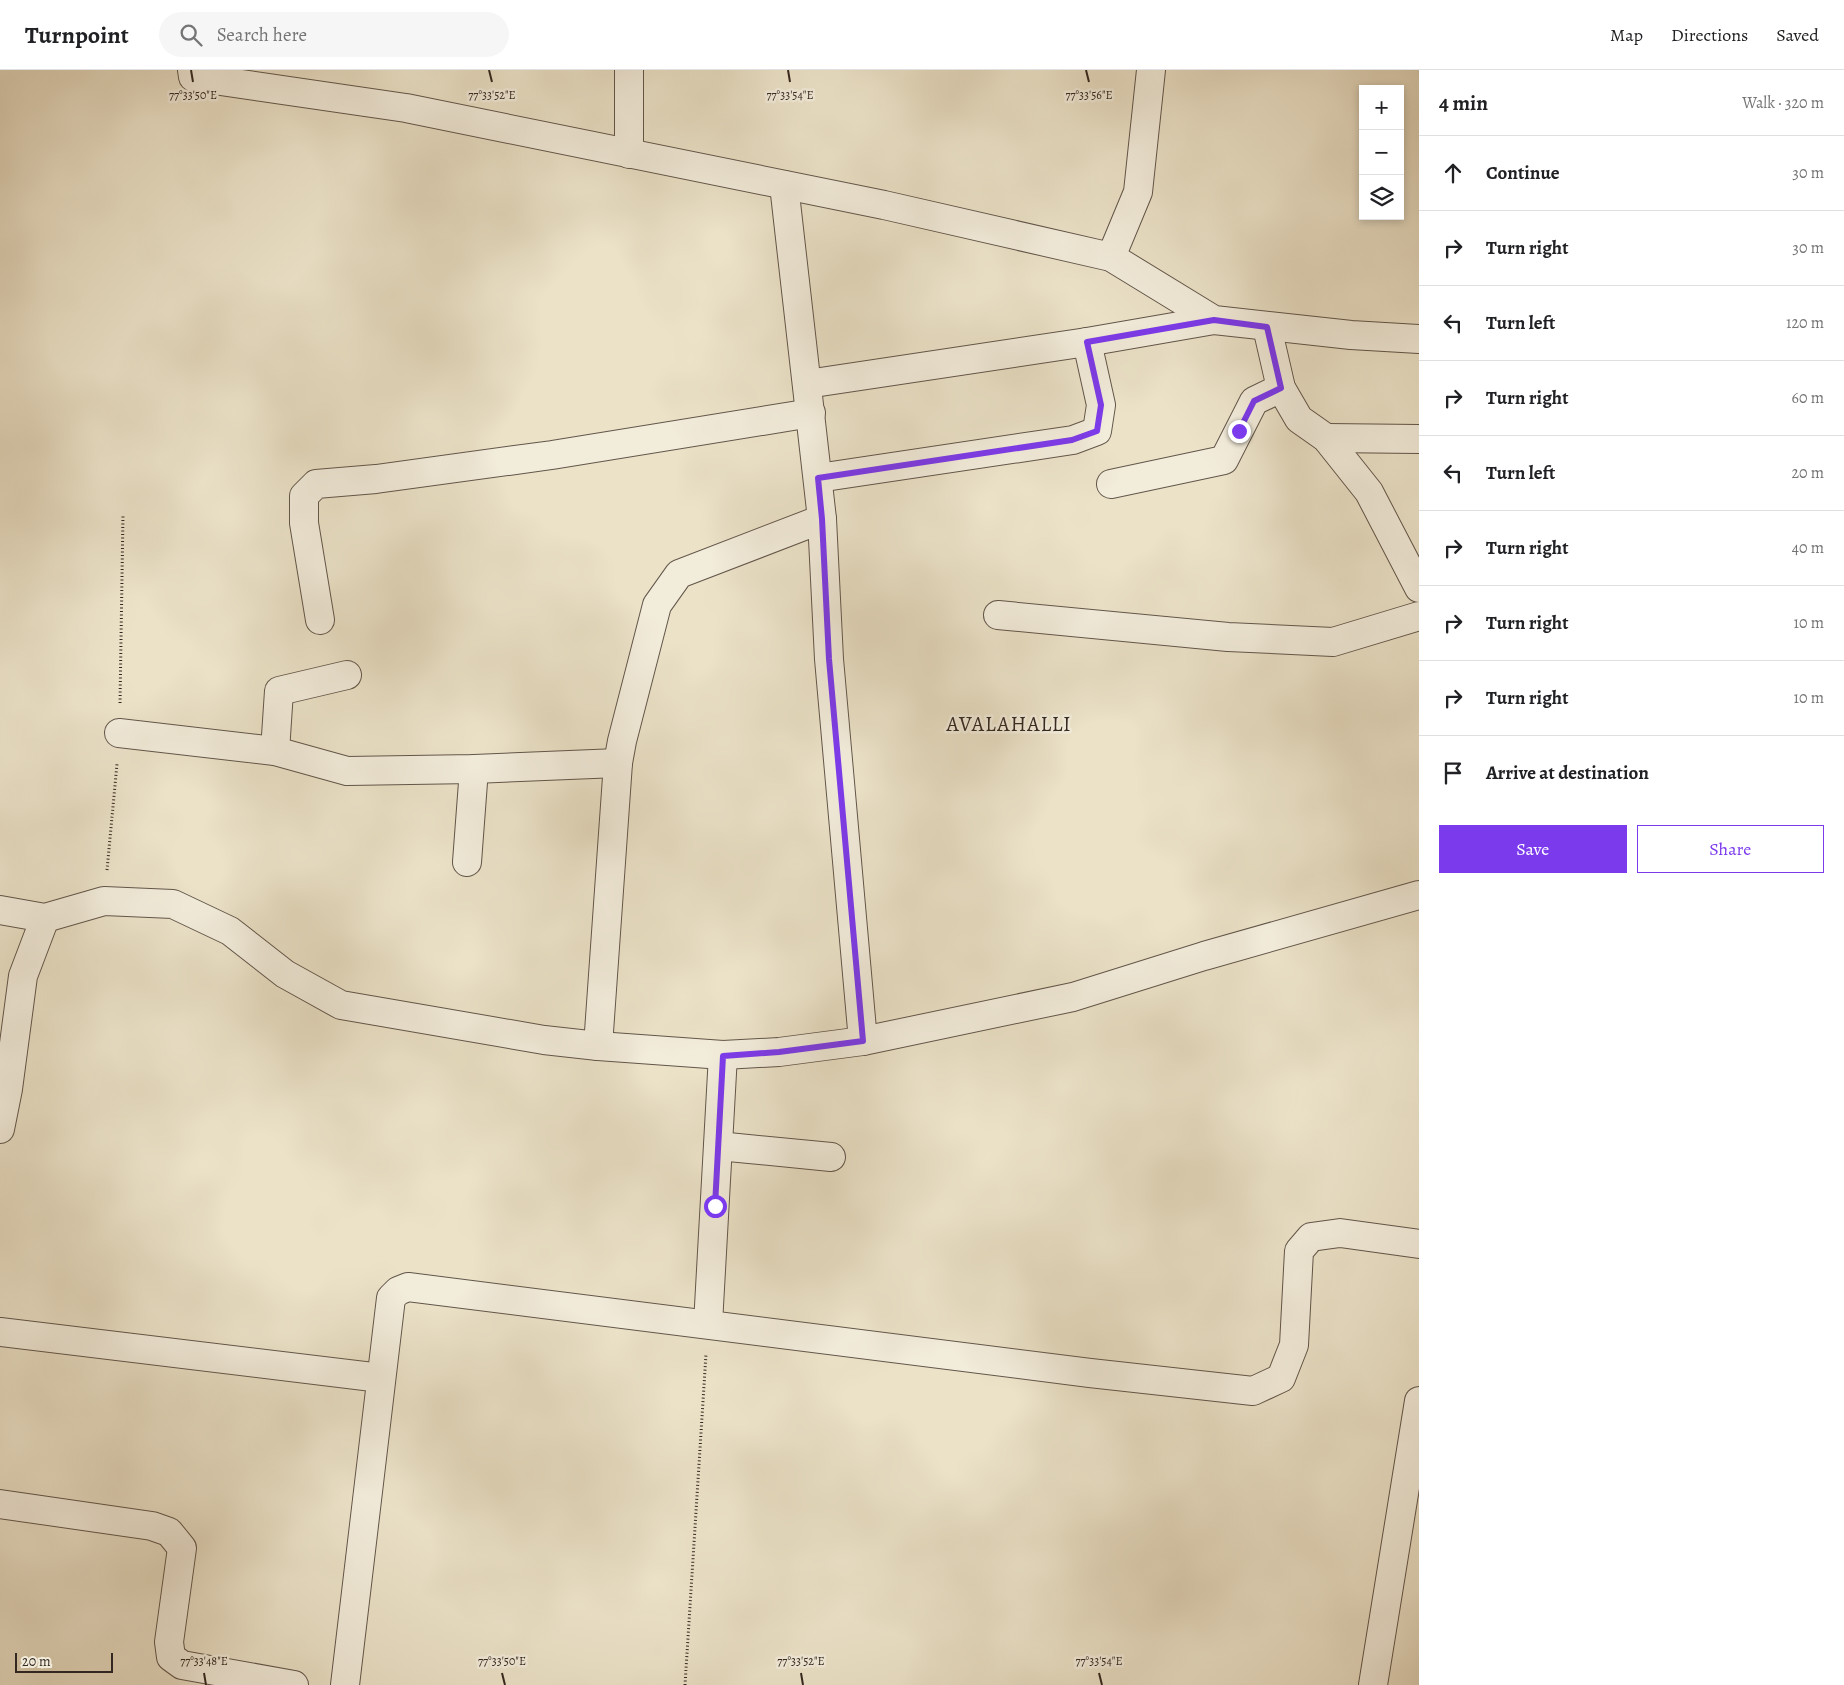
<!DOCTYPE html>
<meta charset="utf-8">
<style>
body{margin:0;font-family:Alegreya,serif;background:#f6f6f6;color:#202124}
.controls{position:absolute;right:15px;top:15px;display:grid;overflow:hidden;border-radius:0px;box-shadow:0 2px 8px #0003}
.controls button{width:45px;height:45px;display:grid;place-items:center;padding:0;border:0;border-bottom:1px solid #e0e0e0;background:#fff;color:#202124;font:25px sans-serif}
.scale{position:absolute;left:15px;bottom:12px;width:98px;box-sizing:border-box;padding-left:5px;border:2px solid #342720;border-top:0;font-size:14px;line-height:18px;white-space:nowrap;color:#342720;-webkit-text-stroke:4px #f2ecdb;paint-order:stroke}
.stop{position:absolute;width:15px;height:15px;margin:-11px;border:4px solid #7c3aed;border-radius:50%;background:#fff}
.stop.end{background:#7c3aed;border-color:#fff;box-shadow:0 1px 5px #0008}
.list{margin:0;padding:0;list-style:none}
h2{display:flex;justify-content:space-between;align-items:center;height:65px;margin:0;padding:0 20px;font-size:21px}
h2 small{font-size:16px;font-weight:400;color:#757577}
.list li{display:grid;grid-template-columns:32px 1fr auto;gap:15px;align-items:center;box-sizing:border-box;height:75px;padding:0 20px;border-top:1px solid #e0e0e0}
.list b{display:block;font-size:19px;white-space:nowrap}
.list em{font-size:16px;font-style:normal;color:#757577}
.actions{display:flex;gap:10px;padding:15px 20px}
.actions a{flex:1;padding:11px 0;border:1px solid #7c3aed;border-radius:0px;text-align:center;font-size:18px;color:#7c3aed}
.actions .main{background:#7c3aed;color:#fff}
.icon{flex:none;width:28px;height:28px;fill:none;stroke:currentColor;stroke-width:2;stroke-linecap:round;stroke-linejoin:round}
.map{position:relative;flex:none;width:1419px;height:1615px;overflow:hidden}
header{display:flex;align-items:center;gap:30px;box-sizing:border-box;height:70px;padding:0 25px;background:#fff;border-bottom:1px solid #e0e0e0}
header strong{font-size:24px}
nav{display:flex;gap:28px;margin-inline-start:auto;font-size:18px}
.search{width:350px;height:45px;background:#f6f6f6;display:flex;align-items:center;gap:12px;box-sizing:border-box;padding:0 18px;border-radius:28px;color:#757577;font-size:19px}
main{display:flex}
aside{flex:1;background:#fff}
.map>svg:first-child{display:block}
</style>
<header>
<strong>Turnpoint</strong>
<div class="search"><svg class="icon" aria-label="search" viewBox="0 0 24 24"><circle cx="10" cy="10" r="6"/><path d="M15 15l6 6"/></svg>Search here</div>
<nav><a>Map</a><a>Directions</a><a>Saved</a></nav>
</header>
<main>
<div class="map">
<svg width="1419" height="1615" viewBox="0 0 1419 1615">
<rect width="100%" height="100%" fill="#ebe2c8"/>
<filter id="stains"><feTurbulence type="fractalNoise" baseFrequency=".004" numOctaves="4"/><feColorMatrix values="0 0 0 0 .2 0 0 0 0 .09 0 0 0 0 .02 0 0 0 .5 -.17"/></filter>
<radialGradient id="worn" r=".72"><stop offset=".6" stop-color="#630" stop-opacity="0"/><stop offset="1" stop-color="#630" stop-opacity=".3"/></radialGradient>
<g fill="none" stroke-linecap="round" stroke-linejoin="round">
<defs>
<g id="minor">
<path d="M192,0l1,7 213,31 478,97 227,52 103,63 137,15 68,4"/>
<path d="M629,0v84"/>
<path d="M784,115l38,334 7,140 34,382"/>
<path d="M1111,187l27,-65 13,-122"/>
<path d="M1267,257l14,61 18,31 27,19 43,54 50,96"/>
<path d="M807,314l280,-42 127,-22"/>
<path d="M1326,368l93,1"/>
<path d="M818,408l255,-38 24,-9 4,-26 -14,-63"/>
<path d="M1111,414l113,-24 30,-59 27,-13"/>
<path d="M998,545l230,22 105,5 86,-26"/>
<path d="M320,550l-16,-97v-27l12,-12 60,-5 176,-24 259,-42"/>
<path d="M119,663l156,18 72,20 127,-2 144,-6"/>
<path d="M275,681l4,-60 68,-16"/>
<path d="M467,792l7,-93"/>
<path d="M0,840l45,8 59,-17 69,3 57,27 55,43 56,31 203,35 54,6 125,9 56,-3 84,-11 210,-44 131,-41 215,-61"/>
<path d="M598,976l20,-283 4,-22 35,-136 22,-31 143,-55"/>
<path d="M0,1059l8,-40 15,-113 22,-58"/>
<path d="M718,1076l113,11"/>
<path d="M708,1254l15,-269"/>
<path d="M0,1262l381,46"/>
<path d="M0,1434l152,22 17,6 13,16 -13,94 2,15 11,8 112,20"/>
<path d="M345,1615l46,-387 7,-7 10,-4 682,86 163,18 28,-13 13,-33 5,-94 12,-14 29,-4 79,11"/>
<path d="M1373,1615l46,-284"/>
</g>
</defs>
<use href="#minor" stroke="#62564a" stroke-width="30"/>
<g stroke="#342720" stroke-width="3" stroke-dasharray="1 2.5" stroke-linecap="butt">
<path d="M120,633l3,-189"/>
<path d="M107,800l10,-106"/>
<path d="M685,1615l21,-331"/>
</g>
<use href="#minor" stroke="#f2ecdb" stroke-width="28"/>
</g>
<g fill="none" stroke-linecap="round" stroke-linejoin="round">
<path stroke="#7c3aed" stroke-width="6" d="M715,1136l8,-150 56,-4 84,-11 -34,-382 -7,-140 -4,-41 254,-38 25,-9 4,-26 -14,-63 127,-22 53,7 14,61 -27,13 -15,30"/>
</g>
<path fill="none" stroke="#342720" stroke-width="2" d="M191,0l2,12M489,0l3,12M788,0l2,12M1086,0l3,12M204,1603l2,12M502,1603l3,12M801,1603l2,12M1099,1603l3,12"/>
<g text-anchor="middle" stroke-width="5" stroke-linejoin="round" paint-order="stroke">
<g font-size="21" letter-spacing="1" fill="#342720" stroke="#f2ecdb">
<text x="1009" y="661">AVALAHALLI</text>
</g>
</g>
<g font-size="12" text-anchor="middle" fill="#342720" stroke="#f2ecdb" stroke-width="5" stroke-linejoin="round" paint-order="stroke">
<text x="193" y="29">77°33'50"E</text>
<text x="492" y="29">77°33'52"E</text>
<text x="790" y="29">77°33'54"E</text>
<text x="1089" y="29">77°33'56"E</text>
<text x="204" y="1595">77°33'48"E</text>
<text x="502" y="1595">77°33'50"E</text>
<text x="801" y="1595">77°33'52"E</text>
<text x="1099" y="1595">77°33'54"E</text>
</g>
<rect width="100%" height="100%" filter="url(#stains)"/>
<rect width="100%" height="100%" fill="url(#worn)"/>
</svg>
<div class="controls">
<button>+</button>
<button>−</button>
<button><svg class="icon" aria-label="layers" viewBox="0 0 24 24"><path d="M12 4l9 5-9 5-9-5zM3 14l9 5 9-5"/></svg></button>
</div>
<div class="scale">20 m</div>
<div class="stop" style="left:715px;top:1136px"></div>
<div class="stop end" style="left:1239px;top:361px"></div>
</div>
<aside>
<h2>4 min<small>Walk · 320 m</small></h2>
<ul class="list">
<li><svg class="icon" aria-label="ahead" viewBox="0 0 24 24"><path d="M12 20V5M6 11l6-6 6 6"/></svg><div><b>Continue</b></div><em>30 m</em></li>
<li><svg class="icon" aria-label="right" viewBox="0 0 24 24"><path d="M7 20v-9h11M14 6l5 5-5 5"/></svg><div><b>Turn right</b></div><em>30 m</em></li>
<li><svg class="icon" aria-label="left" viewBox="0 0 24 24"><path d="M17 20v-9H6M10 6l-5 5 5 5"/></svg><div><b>Turn left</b></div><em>120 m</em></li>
<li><svg class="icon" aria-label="right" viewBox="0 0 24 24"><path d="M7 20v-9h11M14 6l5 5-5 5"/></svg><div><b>Turn right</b></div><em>60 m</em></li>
<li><svg class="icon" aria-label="left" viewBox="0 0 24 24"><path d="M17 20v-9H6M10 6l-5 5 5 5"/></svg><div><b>Turn left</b></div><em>20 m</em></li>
<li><svg class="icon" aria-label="right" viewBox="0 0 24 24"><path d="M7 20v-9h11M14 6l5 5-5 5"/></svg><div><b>Turn right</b></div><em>40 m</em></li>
<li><svg class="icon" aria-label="right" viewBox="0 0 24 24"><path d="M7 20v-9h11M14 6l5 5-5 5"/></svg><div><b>Turn right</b></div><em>10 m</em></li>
<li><svg class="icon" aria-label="right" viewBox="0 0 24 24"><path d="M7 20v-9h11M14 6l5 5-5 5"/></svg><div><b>Turn right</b></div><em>10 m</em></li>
<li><svg class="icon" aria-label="arrive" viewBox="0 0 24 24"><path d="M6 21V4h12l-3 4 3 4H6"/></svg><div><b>Arrive at destination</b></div></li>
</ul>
<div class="actions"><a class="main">Save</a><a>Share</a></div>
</aside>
</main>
